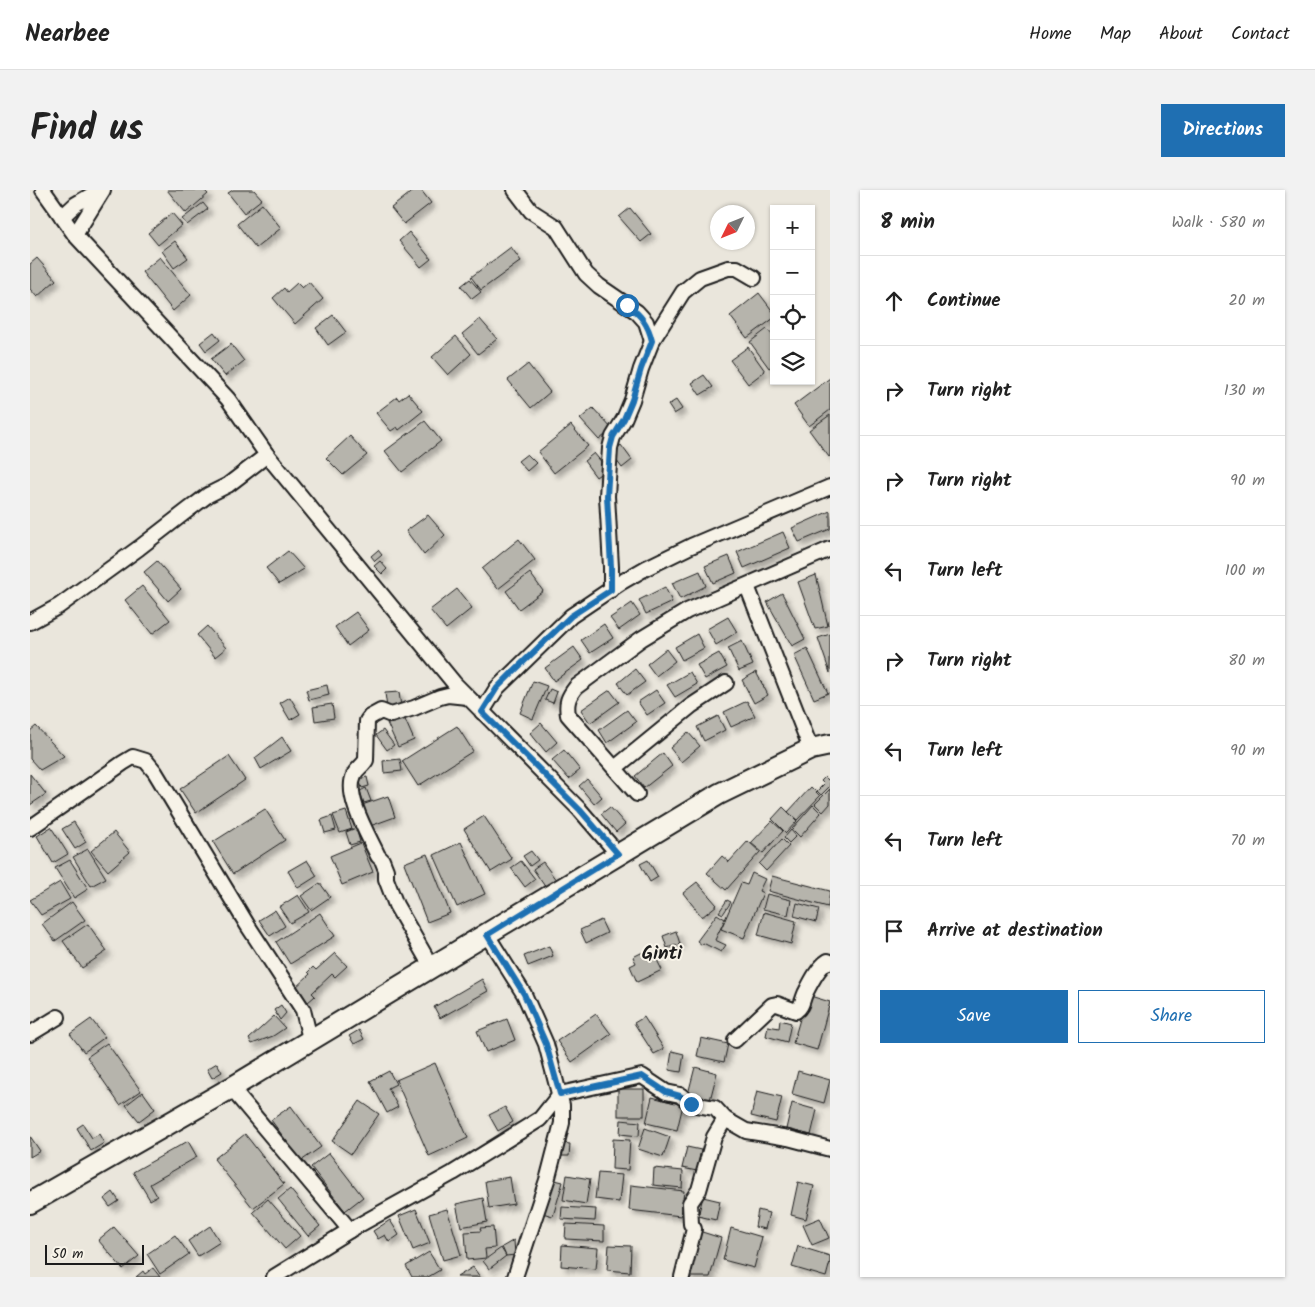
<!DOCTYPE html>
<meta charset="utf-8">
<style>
body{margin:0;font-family:Kalam,sans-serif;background:#f2f2f2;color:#222}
.controls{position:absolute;right:15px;top:15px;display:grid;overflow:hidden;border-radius:0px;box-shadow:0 1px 4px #0004}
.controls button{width:45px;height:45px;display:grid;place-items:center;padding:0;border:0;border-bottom:1px solid #e0e0e0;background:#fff;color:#222;font:25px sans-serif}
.compass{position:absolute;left:680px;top:15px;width:45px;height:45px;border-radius:50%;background:#fff;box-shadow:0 1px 4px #0004;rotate:227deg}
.scale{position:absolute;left:15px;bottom:12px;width:99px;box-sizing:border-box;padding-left:5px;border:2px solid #1c1c1c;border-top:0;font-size:14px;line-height:18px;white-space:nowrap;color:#1c1c1c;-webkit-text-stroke:4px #f7f3e8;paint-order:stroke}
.stop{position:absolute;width:15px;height:15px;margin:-11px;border:4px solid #1f6fb2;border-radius:50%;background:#fff}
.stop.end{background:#1f6fb2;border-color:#fff;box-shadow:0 1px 5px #0008}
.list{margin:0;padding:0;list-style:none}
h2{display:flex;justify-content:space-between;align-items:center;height:65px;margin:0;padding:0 20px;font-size:21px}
h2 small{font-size:16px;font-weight:400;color:#767676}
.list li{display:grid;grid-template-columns:32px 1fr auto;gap:15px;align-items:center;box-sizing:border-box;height:90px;padding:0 20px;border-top:1px solid #e0e0e0}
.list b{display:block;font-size:19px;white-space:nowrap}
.list em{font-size:16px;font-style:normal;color:#767676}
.actions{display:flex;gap:10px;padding:15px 20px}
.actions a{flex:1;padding:11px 0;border:1px solid #1f6fb2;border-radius:0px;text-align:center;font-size:18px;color:#1f6fb2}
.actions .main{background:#1f6fb2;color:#fff}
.icon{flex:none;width:28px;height:28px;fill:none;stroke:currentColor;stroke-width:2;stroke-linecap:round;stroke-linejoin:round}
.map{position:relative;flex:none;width:800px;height:1087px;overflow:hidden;border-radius:0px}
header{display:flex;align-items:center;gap:30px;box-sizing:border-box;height:70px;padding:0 25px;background:#fff;border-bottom:1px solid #e0e0e0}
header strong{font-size:24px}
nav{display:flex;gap:28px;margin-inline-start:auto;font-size:18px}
.intro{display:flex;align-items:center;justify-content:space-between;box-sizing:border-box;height:120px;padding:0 30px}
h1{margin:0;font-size:35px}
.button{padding:12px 22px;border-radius:0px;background:#1f6fb2;color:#fff;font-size:18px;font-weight:700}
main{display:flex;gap:30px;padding:0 30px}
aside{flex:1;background:#fff;border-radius:0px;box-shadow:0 1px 4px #0004}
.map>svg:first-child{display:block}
</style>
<header>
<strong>Nearbee</strong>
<nav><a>Home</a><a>Map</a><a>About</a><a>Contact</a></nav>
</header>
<div class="intro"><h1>Find us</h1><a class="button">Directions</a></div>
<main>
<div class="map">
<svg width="800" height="1087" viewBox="0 0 800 1087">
<defs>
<filter id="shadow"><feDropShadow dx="4.5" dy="4.5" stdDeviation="2.5" flood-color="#0004"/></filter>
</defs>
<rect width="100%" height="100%" fill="#eae6dc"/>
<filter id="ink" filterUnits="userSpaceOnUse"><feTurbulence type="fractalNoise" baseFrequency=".02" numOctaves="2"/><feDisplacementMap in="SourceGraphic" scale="10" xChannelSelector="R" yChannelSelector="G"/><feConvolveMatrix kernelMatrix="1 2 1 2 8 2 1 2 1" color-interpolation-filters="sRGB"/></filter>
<g filter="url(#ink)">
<g fill="#b6b4ac" stroke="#1c1c1c" filter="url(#shadow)">
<path d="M137,0h37l4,4 -22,19z"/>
<path d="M203,0h21l8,9 -18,14 -16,-20z"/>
<path d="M384,0h7l10,13 -27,21 -13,-16z"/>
<path d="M173,13l5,6 -21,16 -5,-6z"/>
<path d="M232,14l19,24 -25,20 -19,-24z"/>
<path d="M600,18l21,26 -10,8 -22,-25z"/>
<path d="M142,23l10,12 -24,20 -10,-12z"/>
<path d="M379,42l22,27 -10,8 -22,-26z"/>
<path d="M145,51l13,17 -14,10 -12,-17z"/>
<path d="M481,57l10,14 -40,29 -10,-13z"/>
<path d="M130,67l31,38 -18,16 -31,-39z"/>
<path d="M7,68l19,22 -19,17 -7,-8v-25z"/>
<path d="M440,89l11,13 -9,7 -11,-13z"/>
<path d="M279,92l14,17 -28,25 -22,-26 11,-10 3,4 10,-9 5,5z"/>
<path d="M729,103l15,20v5l-27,20 -17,-22z"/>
<path d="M303,125l13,17 -18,13 -12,-17z"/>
<path d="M450,129l17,20 -19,15 -16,-20z"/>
<path d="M737,139l7,8v28l-5,3 -19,-26z"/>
<path d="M184,142l6,8 -14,11 -6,-8z"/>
<path d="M426,146l15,18 -23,21 -16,-18z"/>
<path d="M201,154l13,17 -19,15 -14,-17z"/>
<path d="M718,157l17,24 -17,13 -18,-24z"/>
<path d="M498,174l22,28 -19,16 -23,-28z"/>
<path d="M674,185l9,12 -13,8 -8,-12z"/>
<path d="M800,188v32l-21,16 -15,-21z"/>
<path d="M378,203l15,18 -24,19 -2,-3 -6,4 -15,-18 21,-16 2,3z"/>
<path d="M646,210l6,9 -8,5 -6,-9z"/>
<path d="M563,218l19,21 -13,11 -19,-21z"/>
<path d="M800,225v41l-1,1 -20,-27z"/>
<path d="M395,231l16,20 -39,31 -17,-21z"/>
<path d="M541,235l17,21 -34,27 -16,-21z"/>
<path d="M320,246l17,19 -24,20 -17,-17z"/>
<path d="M591,255l11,15 -10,8 -11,-15z"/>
<path d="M564,263l13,16 -11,8 -12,-16z"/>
<path d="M497,264l9,9 -9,8 -9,-10z"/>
<path d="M800,321v18l-31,13 -7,-14z"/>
<path d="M398,325l17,20 -21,20 -18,-24z"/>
<path d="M753,342l7,16 -46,20 -7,-16z"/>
<path d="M489,349l16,21 -37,29 -16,-20z"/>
<path d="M348,360l4,5 -7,6 -4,-5z"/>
<path d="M258,361l16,18 -25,15 -13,-16z"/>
<path d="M699,366l7,17 -23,10 -8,-17z"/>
<path d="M127,371l24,28 -13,12 -24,-29z"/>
<path d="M350,371l7,8 -5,5 -8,-8z"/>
<path d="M670,381l6,15 -26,13 -8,-16z"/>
<path d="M500,383l13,18 -24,18 -13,-18z"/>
<path d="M786,385l12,51 -13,3 -17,-47z"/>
<path d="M112,396l28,34 -18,14 -27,-34z"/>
<path d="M635,397l7,15 -26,12 -7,-14z"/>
<path d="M427,399l15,19 -26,21 -16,-19z"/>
<path d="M752,403l23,46 -13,7 -25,-44z"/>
<path d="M602,413l8,12 -21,15 -9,-12z"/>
<path d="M326,422l13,18 -21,16 -13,-19z"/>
<path d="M698,427l9,15 -21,13 -9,-16z"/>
<path d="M574,434l9,14 -23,15 -9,-13z"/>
<path d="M177,436l19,22 -11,9 -18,-22z"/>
<path d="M667,444l7,14 -22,12 -7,-13z"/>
<path d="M800,444v39l-12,-35z"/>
<path d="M712,451l11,24 -14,6 -11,-23z"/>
<path d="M544,457l9,13 -29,21 -9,-13z"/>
<path d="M777,458l21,45 -14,6 -20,-44z"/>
<path d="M636,459l9,12 -19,15 -9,-12z"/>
<path d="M689,463l8,14 -22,12 -8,-14z"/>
<path d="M605,479l10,13 -18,13 -9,-12z"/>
<path d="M660,482l7,12 -22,13 -8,-12z"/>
<path d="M726,482l12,23 -14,8 -12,-23z"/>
<path d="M503,491l14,5 -14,33 -13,-6z"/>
<path d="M297,495l2,10 -20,5 -3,-10z"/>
<path d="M520,499l7,3 -4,11 -8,-3z"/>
<path d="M580,500l9,12 -29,21 -9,-13z"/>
<path d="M626,500l9,13 -18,12 -9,-13z"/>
<path d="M369,502l2,15 -14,1 -2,-15z"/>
<path d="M260,507l10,17 -10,6 -10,-17z"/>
<path d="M717,511l8,15 -24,11 -7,-15z"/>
<path d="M302,514l2,14 -19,3 -2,-14z"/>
<path d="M597,520l9,12 -29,21 -8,-13z"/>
<path d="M373,525l11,25 -16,7 -11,-24z"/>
<path d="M688,526l7,14 -21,11 -7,-14z"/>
<path d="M511,533l16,19 -11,10 -16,-19z"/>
<path d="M6,536l28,30 -24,14 -10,-11v-28z"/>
<path d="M427,536l16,25 -55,35 -16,-25z"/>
<path d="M353,540l11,15 -7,5 -11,-15z"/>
<path d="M658,542l12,14 -19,16 -11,-14z"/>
<path d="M252,547l9,14 -30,18 -6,-11z"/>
<path d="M534,560l16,20 -11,9 -17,-19z"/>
<path d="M633,563l9,13 -28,22 -9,-12z"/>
<path d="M199,566l16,24 -49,33 -16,-24z"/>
<path d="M370,569l2,12 -18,2 -1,-12z"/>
<path d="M0,584l16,20 -16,11z"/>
<path d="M337,587l2,9 -7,2 -3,-9z"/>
<path d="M795,587l3,3 2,-2v8l-9,9 -4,-4 7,-7 -3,-3z"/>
<path d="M557,589l15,18 -8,7 -15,-18z"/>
<path d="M781,597l9,9 -23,24 -9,-8z"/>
<path d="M336,598l5,13 -7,2 -4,-12z"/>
<path d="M800,599v15l-7,8 -8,-8z"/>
<path d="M358,606l7,21 -25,9 -8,-21z"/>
<path d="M783,615l8,8 -21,24 -8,-8z"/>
<path d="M580,617l15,17 -9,8 -15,-18z"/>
<path d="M753,617l14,14 -11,12 -14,-14z"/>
<path d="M235,619l20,31 -52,34 -20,-32z"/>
<path d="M316,621l6,18 -12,4 -7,-18z"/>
<path d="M302,626l4,14 -11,3 -4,-13z"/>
<path d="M454,626l28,43 -21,13 -27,-43z"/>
<path d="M742,631l11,10 -20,22 -12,-10z"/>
<path d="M44,632l12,20 -11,7 -13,-20z"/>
<path d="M21,637l17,27 -15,9 -16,-27z"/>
<path d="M326,638l4,14 -10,3 -4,-13z"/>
<path d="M761,640l5,6 -7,7 -5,-5z"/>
<path d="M84,642l16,20 -22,19 -17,-20z"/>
<path d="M752,649l7,7 -23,25 -7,-7z"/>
<path d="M718,651l12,11 -34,38 -19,-17 15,-17 7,6z"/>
<path d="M431,652l24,52 -28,13 -23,-52z"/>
<path d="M331,653l12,29 -31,13 -12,-29z"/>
<path d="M58,659l18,29 -15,8 -18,-29z"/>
<path d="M501,661l7,9 -8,6 -7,-10z"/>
<path d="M397,664l23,59 -23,9 -23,-59z"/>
<path d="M40,670l18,29 -14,9 -19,-30z"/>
<path d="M277,670l10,16 -19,12 -10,-17z"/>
<path d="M618,670l10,17 -8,5 -10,-18z"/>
<path d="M491,671l14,18 -10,8 -14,-19z"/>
<path d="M513,672l13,18 -10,8 -13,-19z"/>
<path d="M722,683l13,6 -6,12 4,2 -19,45 -23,-9 20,-46 6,2z"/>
<path d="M742,686l58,15 -2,16 -60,-16z"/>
<path d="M30,692l10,17 -29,16 -11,-15z"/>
<path d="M667,692l20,23 -15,12 -19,-24z"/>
<path d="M290,693l10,14 -19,13 -10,-14z"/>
<path d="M737,704l24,6 -3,15 -25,-6z"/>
<path d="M268,705l11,17 -19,11 -11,-16z"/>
<path d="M697,710l4,2 -8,12 -4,-2z"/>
<path d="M42,712l13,18 -30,21 -13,-17z"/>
<path d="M767,713l22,6 -3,13 -22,-6z"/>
<path d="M245,720l10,16 -15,10 -11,-16z"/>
<path d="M734,722l32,9 -5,23 -33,-9z"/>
<path d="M290,723l15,23 -45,28 -14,-22z"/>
<path d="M687,724l8,5 -10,21 11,5 -5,7 -18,-9 -1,2 -5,-4z"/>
<path d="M571,730l6,13 -21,10 -6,-13z"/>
<path d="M58,734l19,27 -25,17 -19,-27z"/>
<path d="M646,741l4,13 -13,4 -4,-12z"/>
<path d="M519,756l4,10 -25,10 -4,-10z"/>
<path d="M613,762l3,7 8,-5 8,16 -25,12 -7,-16 6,-3 -3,-6z"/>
<path d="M305,763l12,13 -12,11 -3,-3 -20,19 3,3 -8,7 -13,-14 16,-15 -2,-2 5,-5 3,3z"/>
<path d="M452,789l6,12 -48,27 -6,-11z"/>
<path d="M777,805l23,7 -13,48 -24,-7z"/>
<path d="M251,815l5,8 -6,7 -6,-10z"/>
<path d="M566,824l15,20 -39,28 -15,-21z"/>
<path d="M244,826l11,12 -12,8 -21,8 -3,-5z"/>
<path d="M614,827l20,32 -10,5 -20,-31z"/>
<path d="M61,829l14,18 -21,15 -14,-18z"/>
<path d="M477,829l8,21 -29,12 -9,-21z"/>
<path d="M750,830l11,3 -4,19 -21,-6 2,-10 11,2z"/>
<path d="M329,840l5,9 -10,5 -5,-8z"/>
<path d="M671,848l27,6 -4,18 -27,-6z"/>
<path d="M77,853l34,48 -21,14 -33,-48z"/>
<path d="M642,861l12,3 -3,18 -12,-2z"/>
<path d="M187,873l5,9 -10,6 -5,-9z"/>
<path d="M405,873l33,75 -39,18 -33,-76z"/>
<path d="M665,877l22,6 -7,27 -22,-6z"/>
<path d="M359,881l7,13 -8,4 10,19 -11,6 -17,-32z"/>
<path d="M768,881l32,9 -6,23 -32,-9z"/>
<rect x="588" y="899" width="26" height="27"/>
<path d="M727,901l25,6 -6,25 -25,-6z"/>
<path d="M113,902l12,17 -16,12 -13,-16z"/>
<path d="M622,907l31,8 -6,25 -31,-7z"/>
<path d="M330,911l19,13 -28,40 -19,-13z"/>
<path d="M762,913l25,7 -6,25 -25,-6z"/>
<path d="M261,916l30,41 -20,14 -30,-41z"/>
<path d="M475,917l8,15 -15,9 -9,-16z"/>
<path d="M591,930l19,2 -1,14 -19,-2z"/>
<path d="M53,934l9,14 7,-4 5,9 -13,8 -14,-23z"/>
<path d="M615,938l25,9 -7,20 -25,-8z"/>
<path d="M215,944l39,50 -31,24 -39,-49z"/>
<path d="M0,946l10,15 -10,6z"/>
<path d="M583,949l17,1 -2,30 -16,-1z"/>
<path d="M158,951l9,16 -47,27 7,12 -7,4 -17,-28z"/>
<path d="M532,953l8,1 -1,12h-8z"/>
<path d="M657,957l14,3 -4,21 -15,-3z"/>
<path d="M299,963l34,44 -18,14 -34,-44z"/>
<path d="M624,978l29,3 -1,17 -29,-3z"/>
<path d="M568,983l24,2 -3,27 -24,-3z"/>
<path d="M537,985l23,4 -4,25 -23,-4z"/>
<path d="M480,987l4,27 -25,4 -4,-27z"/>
<path d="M521,989l12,3 -10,34 -11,-3z"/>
<path d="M768,992l16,4 -8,33 -15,-4z"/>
<path d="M601,995l53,6 -3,25 -52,-6z"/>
<path d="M260,999l30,37 -12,10 -30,-37z"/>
<path d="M83,1002l6,9 -9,6 -6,-8z"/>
<path d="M673,1007l17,4 -4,19 -18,-4z"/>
<path d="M453,1008l4,24 -26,5 -5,-23z"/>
<path d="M238,1009l32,37 -15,13 -32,-37z"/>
<path d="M532,1017l34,2 -1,12 -34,-2z"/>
<path d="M386,1019l14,34 -17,7 -14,-34z"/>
<path d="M417,1019l14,46 -18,5 -14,-46z"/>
<path d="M728,1020l11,3 -4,16 -10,-2z"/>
<path d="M790,1028l9,20 -17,7 -9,-20z"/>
<path d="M360,1030l9,15 -10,7 -4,-7 -7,4 -5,-8z"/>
<path d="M536,1034l38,2v15l-39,-2z"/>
<path d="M180,1036l10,16 -22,14 -10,-15z"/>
<path d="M84,1037l25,29 -16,13 -25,-29z"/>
<path d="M463,1037l2,21 -10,1 1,9 -19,2 -2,-28 16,-1 -1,-3z"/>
<path d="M701,1038l31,9 -8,31 -31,-8z"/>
<path d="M669,1041l22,7 -11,39h-23z"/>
<path d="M145,1045l14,19 -29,20 -13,-20z"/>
<path d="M484,1050l1,15 -9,1 -4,-9z"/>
<path d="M532,1055l36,3 -2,21 -35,-3z"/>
<path d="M579,1055l22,1 -1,26 -23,-2z"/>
<path d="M768,1056l32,10v6l-4,15 -34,-10z"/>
<path d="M471,1058l5,8 -17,13 -6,-8z"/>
<path d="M399,1062l11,18 -12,7h-16l-6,-11z"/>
<path d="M443,1077l7,10h-23z"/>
<path d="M123,1078l7,9h-24l7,-6 2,3z"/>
</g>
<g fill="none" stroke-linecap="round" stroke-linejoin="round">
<defs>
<g id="minor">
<path d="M13,0l32,45 153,164 39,56 187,228 126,127 38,44"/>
<path d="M485,0l16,21 25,16 30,47 13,12 38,26 9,10 6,19"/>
<path d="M32,27l14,-13 24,-14"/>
<path d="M45,45l28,-45"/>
<path d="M717,396l64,163"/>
<path d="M581,400v-23l-4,-71 3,-48 3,-11 11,-18 8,-19 9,-31 11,-28 31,-49 17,-14 28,-10h9l17,10"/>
<path d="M0,432l29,-16 80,-58 49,-38 20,-15 20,-10 39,-30"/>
<path d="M452,522l15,-24 74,-72 49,-33 26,-15 45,-22 139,-59"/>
<path d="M585,578l76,-62 35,-23"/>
<path d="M607,604l-69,-79c-2,-12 0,-18 8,-28l65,-48 46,-28 143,-62"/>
<path d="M0,638l93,-65 10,-6 13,4 9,11 93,154 55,84 7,29"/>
<path d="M457,745l37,59 22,50 16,61v18l-14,54 -33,100"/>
<path d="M402,778l-36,-63 -10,-26v-9l-4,-10 -4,-4c-9,-20 -34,-60 -24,-81 2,-6 9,-9 12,-15l1,-39 3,-4 11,-6 10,4 23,-7 26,-11 8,-2 19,2"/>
<path d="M0,844l28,-17"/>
<path d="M705,850l37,-35 5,-1 19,7c6,-4 6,-10 9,-17 5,-10 13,-27 23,-33l2,1"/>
<path d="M201,898l119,142"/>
<path d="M244,1087l76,-47 103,-57 87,-54 20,-25 82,-18 24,16 14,3 11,9 24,4 10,11 21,12 42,7 42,11"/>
<path d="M652,1087l12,-48 -3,-5 -1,-21 9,-13 15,-53 11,-18"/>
</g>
<path id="secondary" d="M0,1013l201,-115 488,-294 92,-45 19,-4"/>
</defs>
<use href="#minor" stroke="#1c1c1c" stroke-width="18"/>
<use href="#secondary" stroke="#1c1c1c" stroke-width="24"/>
<use href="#minor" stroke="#f7f3e8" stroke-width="14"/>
<use href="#secondary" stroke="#f7f3e8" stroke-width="20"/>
</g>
</g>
<g fill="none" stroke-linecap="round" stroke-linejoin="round" filter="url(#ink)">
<path stroke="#1f6fb2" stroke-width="6" d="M597,115c14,10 21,19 25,36l-11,28 -9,31 -8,19 -11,18 -3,11 -3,48 4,71v23l-40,26 -57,55 -17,17 -15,24 98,98 38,44 -131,81 37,59 22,50 14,50 82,-18 24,16 14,4 11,8"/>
</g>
<g text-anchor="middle" stroke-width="4" stroke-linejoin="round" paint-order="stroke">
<g font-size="19" font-weight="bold" fill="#1c1c1c" stroke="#f7f3e8">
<text x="632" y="769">Ginti</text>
</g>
</g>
</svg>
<div class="controls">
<button>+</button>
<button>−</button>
<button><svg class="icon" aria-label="locate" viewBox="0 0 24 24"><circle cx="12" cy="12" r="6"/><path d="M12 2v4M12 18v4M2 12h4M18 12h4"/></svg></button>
<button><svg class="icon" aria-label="layers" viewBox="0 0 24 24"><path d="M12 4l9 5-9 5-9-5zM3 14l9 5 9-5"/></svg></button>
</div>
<svg class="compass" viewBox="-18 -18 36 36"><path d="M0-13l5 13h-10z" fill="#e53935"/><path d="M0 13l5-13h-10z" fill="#767676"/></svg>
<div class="scale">50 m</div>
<div class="stop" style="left:597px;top:115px"></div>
<div class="stop end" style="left:661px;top:914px"></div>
</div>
<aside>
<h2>8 min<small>Walk · 580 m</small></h2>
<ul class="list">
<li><svg class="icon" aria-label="ahead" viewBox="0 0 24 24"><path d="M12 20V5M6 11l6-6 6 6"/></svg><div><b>Continue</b></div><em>20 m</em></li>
<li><svg class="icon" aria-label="right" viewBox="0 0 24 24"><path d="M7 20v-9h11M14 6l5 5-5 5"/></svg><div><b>Turn right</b></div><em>130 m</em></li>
<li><svg class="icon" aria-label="right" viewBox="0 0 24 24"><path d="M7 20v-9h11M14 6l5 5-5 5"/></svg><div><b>Turn right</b></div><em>90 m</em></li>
<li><svg class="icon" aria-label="left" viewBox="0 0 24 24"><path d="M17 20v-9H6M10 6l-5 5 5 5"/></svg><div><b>Turn left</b></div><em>100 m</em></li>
<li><svg class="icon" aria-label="right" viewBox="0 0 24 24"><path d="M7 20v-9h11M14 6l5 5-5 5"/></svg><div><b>Turn right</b></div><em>80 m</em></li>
<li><svg class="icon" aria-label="left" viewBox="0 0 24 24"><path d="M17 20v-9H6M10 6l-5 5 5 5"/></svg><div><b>Turn left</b></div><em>90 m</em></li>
<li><svg class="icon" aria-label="left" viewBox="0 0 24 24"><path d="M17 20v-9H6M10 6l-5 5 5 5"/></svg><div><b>Turn left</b></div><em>70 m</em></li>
<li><svg class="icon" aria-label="arrive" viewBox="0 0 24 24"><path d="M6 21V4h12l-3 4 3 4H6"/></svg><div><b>Arrive at destination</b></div></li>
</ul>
<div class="actions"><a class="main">Save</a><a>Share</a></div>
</aside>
</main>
